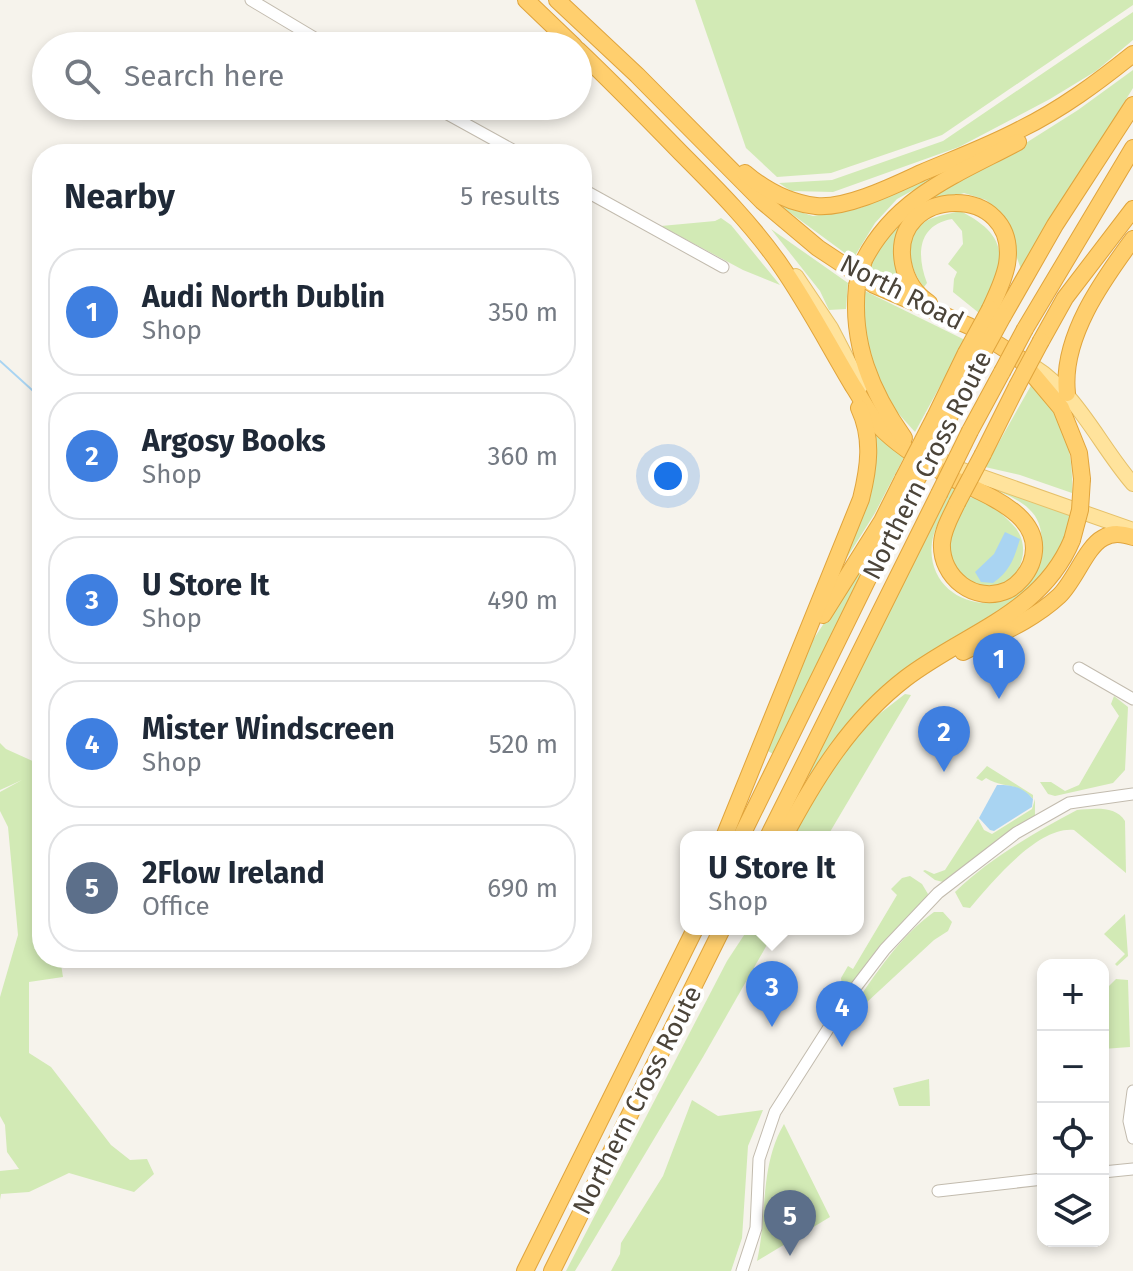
<!DOCTYPE html>
<meta charset="utf-8">
<style>
body{margin:0;font-family:"Fira Sans",sans-serif;background:#f6f6f7;color:#1f2937}
.controls{position:absolute;right:24px;bottom:24px;display:grid;overflow:hidden;border-radius:16px;box-shadow:0 4px 12px #0003}
.controls button{width:72px;height:72px;display:grid;place-items:center;padding:0;border:0;border-bottom:2px solid #e0e1e3;background:#fff;color:#1f2937;font:40px sans-serif}
.you{position:absolute;left:668px;top:476px;width:28px;height:28px;margin:-20px;border:6px solid #fff;border-radius:50%;background:#1a73e8;box-shadow:0 0 0 12px #1a73e833}
.badge{display:grid;place-items:center;width:52px;height:52px;border-radius:50%;background:#fc3f1d;color:#fff;font-size:26px;font-weight:700}
.pin{position:absolute;translate:-50% -66px;filter:drop-shadow(0 2px 4px #0008)}
.pin::after{content:'';position:absolute;top:42px;width:28px;height:24px;background:inherit;clip-path:polygon(0 0,100% 0,50% 100%)}
.popup{position:absolute;left:680px;top:831px;width:184px;height:104px;box-sizing:border-box;display:grid;place-content:center;border-radius:16px;background:#fff;filter:drop-shadow(0 2px 6px #0005);font-size:26px;white-space:nowrap;color:#747a83}
.popup b{font-size:30px;color:#1f2937}
.popup::after{content:'';position:absolute;left:50%;top:100%;margin-left:-16px;border:16px solid transparent;border-top-color:#fff}
.list{margin:0;padding:0;list-style:none}
h2{display:flex;justify-content:space-between;align-items:center;height:104px;margin:0;padding:0 32px;font-size:34px}
h2 small{font-size:26px;font-weight:400;color:#747a83}
.list li{display:grid;grid-template-columns:52px 1fr auto;gap:24px;align-items:center;box-sizing:border-box;height:128px;margin:0 16px 16px;padding:0 16px;border:2px solid #e0e1e3;border-radius:32px}
.list b{display:block;font-size:30px;white-space:nowrap}
.list p{margin:0;font-size:26px;white-space:nowrap;color:#747a83}
.list em{font-size:26px;font-style:normal;color:#747a83}
.icon{flex:none;width:44px;height:44px;fill:none;stroke:currentColor;stroke-width:2;stroke-linecap:round;stroke-linejoin:round}
.map{position:relative;flex:none;width:1133px;height:1271px;overflow:hidden}
.search{position:absolute;background:#fff;box-shadow:0 4px 12px #0003;left:32px;top:32px;width:560px;height:88px;display:flex;align-items:center;gap:20px;box-sizing:border-box;padding:0 28px;border-radius:44px;color:#747a83;font-size:30px}
.panel{position:absolute;background:#fff;box-shadow:0 4px 12px #0003;left:32px;top:144px;width:560px;height:824px;border-radius:32px}
.map>svg:first-child{display:block}
</style>
<div class="map">
<svg width="1133" height="1271" viewBox="0 0 1133 1271">
<rect width="100%" height="100%" fill="#f6f3ec"/>
<g fill="#d2eab5">
<path d="M695,0h438v5l-191,130 -111,38 -54,4 -31,-29z"/>
<path d="M1133,12v28l-37,31 -46,28 -91,48 -126,45 -42,-1 -12,-8 53,-3 111,-39z"/>
<path d="M1133,70v18l-112,181 -20,-55 -15,-14 -22,-7 -34,11 -24,18 -12,34 10,29 -36,-17 8,-24 42,-45 73,-34 87,-55z"/>
<path d="M963,163l-66,36 -22,24 -22,36 -72,-53 32,10 47,-8z"/>
<path d="M960,211c55,27 44,56 19,102l-26,-21 1,-13 3,-7 -9,-8 15,-20 -1,-13 -10,-12c-34,6 -36,35 -25,64l-3,4c-15,-18 -21,-47 -1,-64 10,-7 26,-9 37,-12z"/>
<path d="M721,218l10,7 49,60 -37,-15 -82,-44 54,-5z"/>
<path d="M771,229l77,54 -2,26 -17,1 -9,-19z"/>
<path d="M865,291l100,49 -50,92 -27,-30 -27,-71z"/>
<path d="M1033,382c29,36 41,64 39,111l-52,-18 -35,-8z"/>
<path d="M868,427l36,30 -29,56 -34,54 34,-97z"/>
<path d="M913,471l-140,283 -5,-3 45,-111 30,-46z"/>
<path d="M954,484l3,2c-8,17 -22,38 -25,56 -9,70 99,89 109,6 2,-15 -1,-29 -12,-39 -11,-11 -30,-17 -44,-24l86,30c-15,71 -70,93 -125,127 -21,13 -42,28 -60,44 -36,30 -61,66 -87,104z"/>
<path d="M968,497c21,2 31,14 45,28 9,9 12,22 9,34 -12,48 -80,28 -74,-17 2,-16 13,-31 20,-45z"/>
<path d="M905,694l6,1 -84,142h-35l45,-77 32,-38z"/>
<path d="M1114,696l14,11 -3,63 -12,13 -58,13 -7,-2 -8,-12h11l14,9 14,-6 40,-69 -8,-12z"/>
<path d="M0,743l6,6 31,14 5,15v180h18l3,19 -34,5v71l22,14 60,78 19,15 17,-1 7,15 -20,18 -65,-19 -40,19 -28,2 -1,6v-29l19,-2 -12,-17 -2,-27 -5,-9v-119l18,-62 -10,-108 -8,-16v-19l22,-12 -22,10z"/>
<path d="M987,766l46,29v4c-17,-18 -29,-10 -47,-21l-4,3 -6,-3z"/>
<path d="M1035,799v17l-92,66 -8,-2 -12,-9 2,-1 9,4 11,-4 33,-51 6,11 8,4 40,-25z"/>
<path d="M1077,810c16,-1 38,-5 48,11l1,52 -52,-43c-36,-4 -82,52 -104,78l-7,-1 -8,-15c35,-34 79,-59 122,-82z"/>
<path d="M910,876l12,8 6,10 -1,4 -31,31 -44,55 -10,2 -1,-8 7,-12 5,3 44,-74 -6,-6 11,-11z"/>
<path d="M934,912h9l9,10 -4,9 -14,9 -81,75 -2,-5c23,-34 49,-74 83,-98z"/>
<path d="M1125,914l3,42 -11,10 -2,-2 10,-10 -21,-20z"/>
<path d="M748,929h28l-73,128 -128,214h-9l161,-310z"/>
<path d="M1116,979l12,1 2,67 -27,2v-57z"/>
<path d="M929,1079l1,27h-31l-6,-18z"/>
<path d="M692,1100l26,16 45,-6 -15,36 -6,92 -11,33h-120l9,-17 1,-11 42,-67z"/>
<path d="M784,1124l46,93 -73,44c11,-47 2,-94 27,-137z"/>
</g>
<g fill="#a9d4f2">
<path d="M1005,532l15,7c-6,20 -10,32 -27,44l-12,-1 -6,-10 19,-18z"/>
<path d="M997,785c17,0 25,2 36,14l-1,8 -38,24 -4,-1 -11,-12z"/>
</g>
<g fill="none" stroke-linecap="round" stroke-linejoin="round">
<path stroke="#a9d4f2" stroke-width="2" d="M0,361l42,38"/>
<defs>
<g id="minor">
<path d="M251,0l77,46"/>
<path d="M433,106l87,48"/>
<path d="M582,189l141,78"/>
<path d="M1079,668l54,31"/>
<path d="M1133,1091l-4,30 4,17"/>
<path d="M1103,1172l30,-3"/>
<path d="M938,1191l105,-12"/>
<path d="M742,1271l14,-43 3,-69 16,-47 74,-116 36,-47 53,-56 78,-60 53,-30 64,-9"/>
</g>
<g id="major">
<path d="M796,276l35,52 30,58"/>
<path d="M1019,358c56,27 76,82 114,126"/>
<path d="M921,449l33,18 179,63"/>
</g>
<g id="highway">
<path d="M526,0l48,46"/>
<path d="M557,0l80,75 125,126 56,47 56,37 95,41 50,32 42,50 18,45 3,26"/>
<path d="M578,50c35,33 69,68 103,103 36,36 71,71 100,113 27,39 48,80 72,120 10,15 18,33 31,45 20,19 46,34 70,48 31,16 95,37 77,85 -4,10 -13,21 -23,26 -33,15 -68,-13 -66,-47 1,-14 9,-27 15,-40"/>
<path d="M745,173c20,17 45,30 71,33 30,3 77,-20 105,-33 33,-14 68,-27 100,-44 41,-20 77,-47 112,-75"/>
<path d="M864,260c33,-64 94,-86 154,-118"/>
<path d="M857,286c-6,57 14,106 47,152"/>
<path d="M929,303c-14,-9 -23,-24 -26,-40 -14,-78 117,-82 104,1 -3,16 -10,30 -17,45"/>
<path d="M1003,316l52,-91 78,-120"/>
<path d="M1025,329l108,-181"/>
<path d="M1041,341l24,-43 68,-89"/>
<path d="M1067,393c-6,-55 35,-112 66,-154"/>
<path d="M935,417l31,-64"/>
<path d="M946,423l34,-65"/>
<path d="M970,431l32,-59"/>
<path d="M983,454l34,-68"/>
<path d="M823,615l59,-94 21,-42"/>
<path d="M963,652c33,-17 68,-30 96,-56 16,-15 27,-49 44,-58 10,-6 20,-4 30,-1"/>
<path d="M724,837l137,-338c8,-32 12,-61 -2,-91"/>
<path d="M741,837l174,-354"/>
<path d="M768,837l171,-343"/>
<path d="M784,837c32,-60 67,-117 122,-159 59,-45 135,-64 166,-138"/>
<path d="M525,1271l170,-342"/>
<path d="M552,1271l170,-342"/>
</g>
</defs>
<use href="#minor" stroke="#c2bbae" stroke-width="13"/>
<use href="#major" stroke="#e6c16a" stroke-width="16"/>
<use href="#highway" stroke="#e0a43c" stroke-width="18"/>
<use href="#minor" stroke="#fff" stroke-width="11"/>
<use href="#major" stroke="#ffe39c" stroke-width="14"/>
<use href="#highway" stroke="#ffcf6e" stroke-width="16"/>
<defs>
<g id="highway-bridge">
<path d="M857,286l7,-26"/>
<path d="M966,353l24,-44"/>
<path d="M980,358l23,-42"/>
<path d="M1002,372l23,-43"/>
<path d="M1017,386l24,-45"/>
<path d="M903,479l32,-62"/>
<path d="M915,483l31,-60"/>
<path d="M939,494l31,-63"/>
<path d="M957,503l26,-49"/>
<path d="M1072,540l8,-30 2,-31"/>
</g>
</defs>
<use href="#highway-bridge" stroke="#e0a43c" stroke-width="18" stroke-linecap="butt"/>
<use href="#highway-bridge" stroke="#ffcf6e" stroke-width="16"/>
</g>
<g text-anchor="middle" stroke-width="8" stroke-linejoin="round" paint-order="stroke">
<g font-size="26" fill="#4b4439" stroke="#fff">
<text transform="translate(902 292) rotate(27)" y="9">North Road</text>
<text transform="translate(927 465) rotate(-63)" y="9">Northern Cross Route</text>
<text transform="translate(637 1100) rotate(-63)" y="9">Northern Cross Route</text>
</g>
</g>
</svg>
<div class="controls">
<button>+</button>
<button>−</button>
<button><svg class="icon" aria-label="locate" viewBox="0 0 24 24"><circle cx="12" cy="12" r="6"/><path d="M12 2v4M12 18v4M2 12h4M18 12h4"/></svg></button>
<button><svg class="icon" aria-label="layers" viewBox="0 0 24 24"><path d="M12 4l9 5-9 5-9-5zM3 14l9 5 9-5"/></svg></button>
</div>
<div class="you"></div>
<div class="pin badge" style="left:999px;top:699px;background:#3f7fe0">1</div>
<div class="pin badge" style="left:944px;top:772px;background:#3f7fe0">2</div>
<div class="pin badge" style="left:772px;top:1027px;background:#3f7fe0">3</div>
<div class="popup"><b>U Store It</b>Shop</div>
<div class="pin badge" style="left:842px;top:1047px;background:#3f7fe0">4</div>
<div class="pin badge" style="left:790px;top:1256px;background:#5c6f8a">5</div>
<div class="search"><svg class="icon" aria-label="search" viewBox="0 0 24 24"><circle cx="10" cy="10" r="6"/><path d="M15 15l6 6"/></svg>Search here</div>
<section class="panel">
<h2>Nearby<small>5 results</small></h2>
<ul class="list">
<li><span class="badge" style="background:#3f7fe0">1</span><div><b>Audi North Dublin</b><p>Shop</p></div><em>350 m</em></li>
<li><span class="badge" style="background:#3f7fe0">2</span><div><b>Argosy Books</b><p>Shop</p></div><em>360 m</em></li>
<li><span class="badge" style="background:#3f7fe0">3</span><div><b>U Store It</b><p>Shop</p></div><em>490 m</em></li>
<li><span class="badge" style="background:#3f7fe0">4</span><div><b>Mister Windscreen</b><p>Shop</p></div><em>520 m</em></li>
<li><span class="badge" style="background:#5c6f8a">5</span><div><b>2Flow Ireland</b><p>Office</p></div><em>690 m</em></li>
</ul>
</section>
</div>
